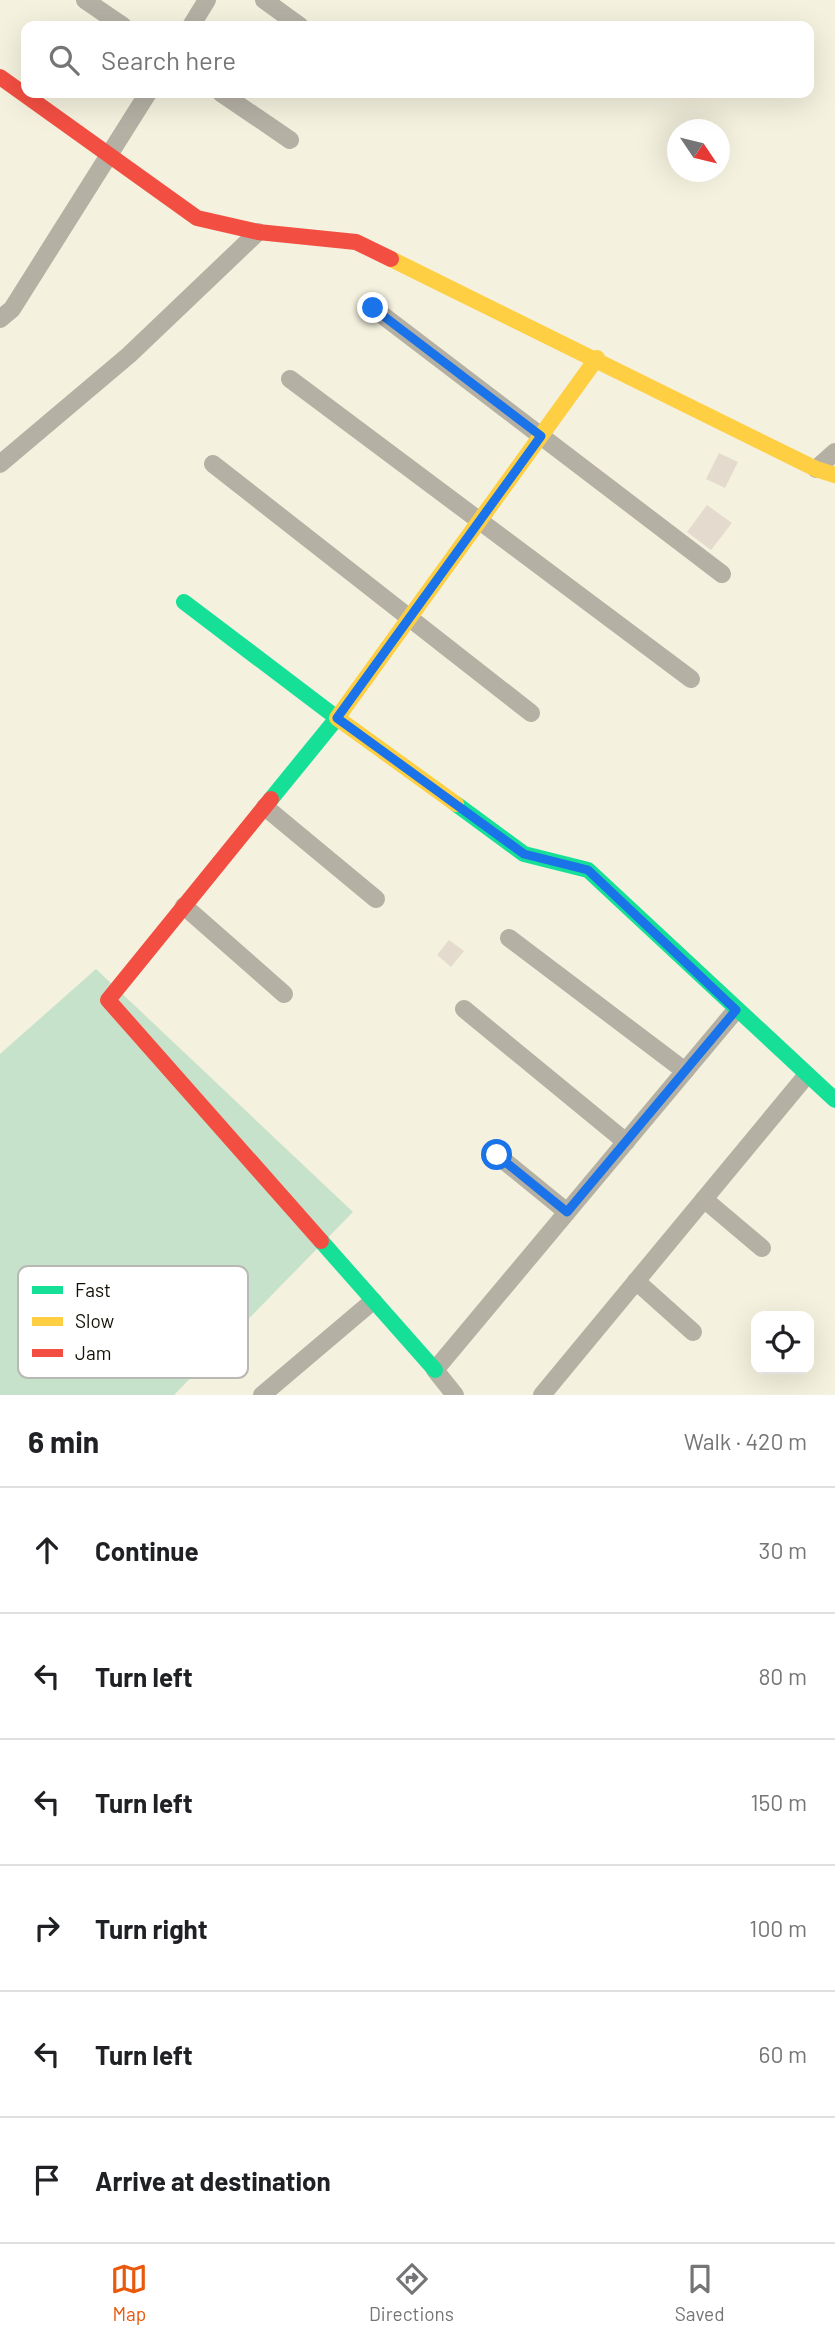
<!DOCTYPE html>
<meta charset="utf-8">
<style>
body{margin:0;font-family:Barlow,sans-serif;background:#f6f6f6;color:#202124}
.controls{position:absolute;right:21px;bottom:21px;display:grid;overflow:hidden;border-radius:14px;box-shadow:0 7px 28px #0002}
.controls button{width:63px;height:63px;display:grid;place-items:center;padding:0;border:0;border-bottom:2px solid #e0e0e0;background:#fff;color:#202124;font:35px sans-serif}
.compass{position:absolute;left:667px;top:119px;width:63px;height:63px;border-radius:50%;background:#fff;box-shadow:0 7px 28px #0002;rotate:125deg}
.stop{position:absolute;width:21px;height:21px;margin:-16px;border:5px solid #1a73e8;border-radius:50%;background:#fff}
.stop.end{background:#1a73e8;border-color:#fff;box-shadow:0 2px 7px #0008}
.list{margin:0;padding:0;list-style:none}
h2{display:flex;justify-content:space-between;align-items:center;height:91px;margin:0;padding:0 28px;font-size:30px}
h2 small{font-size:23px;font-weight:400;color:#757577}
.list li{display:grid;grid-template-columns:46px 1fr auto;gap:21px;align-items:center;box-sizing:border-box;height:126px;padding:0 28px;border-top:2px solid #e0e0e0}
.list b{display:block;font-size:26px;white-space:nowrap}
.list em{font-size:23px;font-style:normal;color:#757577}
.icon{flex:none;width:38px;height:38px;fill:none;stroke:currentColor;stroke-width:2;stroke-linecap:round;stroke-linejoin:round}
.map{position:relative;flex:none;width:835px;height:1395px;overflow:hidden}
.search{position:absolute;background:#fff;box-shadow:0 7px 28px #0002;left:21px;right:21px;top:21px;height:77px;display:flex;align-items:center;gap:18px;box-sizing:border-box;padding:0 24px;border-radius:14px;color:#757577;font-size:26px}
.sheet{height:847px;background:#fff}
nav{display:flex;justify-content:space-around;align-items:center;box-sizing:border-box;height:98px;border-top:2px solid #e0e0e0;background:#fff;font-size:19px;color:#757577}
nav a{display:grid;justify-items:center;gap:4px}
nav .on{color:#ea580c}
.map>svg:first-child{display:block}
</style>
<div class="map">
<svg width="835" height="1395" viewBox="0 0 835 1395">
<rect width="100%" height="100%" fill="#f4f1de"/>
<path fill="#c7e2cb" d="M96,969l257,243 -179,183h-174v-341z"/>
<g fill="#e4dbce">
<path d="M719,453l19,9 -13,26 -19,-9z"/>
<path d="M707,505l25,18 -21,27 -24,-18z"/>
<path d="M449,940l15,11 -13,16 -14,-12z"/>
</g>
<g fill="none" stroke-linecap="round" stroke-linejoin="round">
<g stroke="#b5b0a4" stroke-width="18">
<path d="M85,0l38,26"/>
<path d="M264,0l36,26"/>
<path d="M191,26l16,-26"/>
<path d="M221,93l69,47"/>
<path d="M373,308l349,266"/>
<path d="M0,319l12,-10 136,-216"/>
<path d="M290,379l401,300"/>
<path d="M0,464l129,-109 129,-123"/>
<path d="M213,464l318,249"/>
<path d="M816,469l19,-17"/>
<path d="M265,807l111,92"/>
<path d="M184,906l100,88"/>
<path d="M509,938l176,133"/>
<path d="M464,1009l162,133"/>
<path d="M497,1155l70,57"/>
<path d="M704,1199l58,49"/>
<path d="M636,1281l57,51"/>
<path d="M262,1395l111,-94"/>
<path d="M455,1395l-20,-25 301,-360"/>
<path d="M542,1395l264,-319"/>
</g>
<g stroke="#16e098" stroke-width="16">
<path d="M184,602l153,116 -66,81"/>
<path d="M456,804l68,50 64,16 247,230"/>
<path d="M321,1241l114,129"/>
</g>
<g stroke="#ffcf43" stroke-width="16">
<path d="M391,259l425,210 19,6"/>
<path d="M456,804l-119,-86 260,-360"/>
</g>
<g stroke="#f24e42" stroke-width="16">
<path d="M0,77l197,141 61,14 98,10 35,17"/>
<path d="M271,799l-163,201 213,241"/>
</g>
</g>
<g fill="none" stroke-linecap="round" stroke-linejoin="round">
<path stroke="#1a73e8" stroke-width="9" d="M373,308l168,128 -204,282 187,136 64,16 148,140 -169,202 -70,-57"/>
</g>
<rect x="18" y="1266" width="230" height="112" rx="10" fill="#fff" stroke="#b8b8b4" stroke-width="2"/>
<rect x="32" y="1286" width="31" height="8" fill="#16e098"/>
<rect x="32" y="1317" width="31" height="9" fill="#ffcf43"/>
<rect x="32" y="1349" width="31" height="8" fill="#f24e42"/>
<g font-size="19" fill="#131105">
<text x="75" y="1297">Fast</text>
<text x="75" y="1328">Slow</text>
<text x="75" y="1360">Jam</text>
</g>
</svg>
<div class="controls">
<button><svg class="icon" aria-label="locate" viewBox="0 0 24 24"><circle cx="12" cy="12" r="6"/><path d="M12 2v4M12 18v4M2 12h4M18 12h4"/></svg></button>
</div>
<svg class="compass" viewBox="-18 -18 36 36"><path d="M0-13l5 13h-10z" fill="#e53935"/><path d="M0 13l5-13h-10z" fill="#757577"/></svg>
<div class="stop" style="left:497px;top:1155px"></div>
<div class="stop end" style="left:373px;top:308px"></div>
<div class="search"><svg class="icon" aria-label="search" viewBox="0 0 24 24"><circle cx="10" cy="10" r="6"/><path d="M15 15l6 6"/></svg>Search here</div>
</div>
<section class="sheet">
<h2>6 min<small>Walk · 420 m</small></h2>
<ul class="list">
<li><svg class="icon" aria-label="ahead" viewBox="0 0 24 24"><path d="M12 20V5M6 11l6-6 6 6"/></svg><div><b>Continue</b></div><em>30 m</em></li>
<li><svg class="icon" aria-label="left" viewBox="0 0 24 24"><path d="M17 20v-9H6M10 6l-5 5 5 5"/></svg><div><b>Turn left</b></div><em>80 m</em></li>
<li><svg class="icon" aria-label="left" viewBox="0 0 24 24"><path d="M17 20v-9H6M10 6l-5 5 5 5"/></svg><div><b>Turn left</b></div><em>150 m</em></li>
<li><svg class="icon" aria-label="right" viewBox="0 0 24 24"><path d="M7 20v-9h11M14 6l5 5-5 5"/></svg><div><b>Turn right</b></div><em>100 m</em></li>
<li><svg class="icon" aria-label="left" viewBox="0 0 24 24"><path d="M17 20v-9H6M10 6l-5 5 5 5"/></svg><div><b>Turn left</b></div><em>60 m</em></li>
<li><svg class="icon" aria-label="arrive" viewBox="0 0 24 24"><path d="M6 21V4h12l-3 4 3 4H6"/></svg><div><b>Arrive at destination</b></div></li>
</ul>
</section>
<nav>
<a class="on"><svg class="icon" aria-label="map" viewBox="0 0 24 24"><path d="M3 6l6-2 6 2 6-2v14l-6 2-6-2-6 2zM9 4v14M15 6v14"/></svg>Map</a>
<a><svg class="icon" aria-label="directions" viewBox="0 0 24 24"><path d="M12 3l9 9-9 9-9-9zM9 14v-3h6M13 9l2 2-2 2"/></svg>Directions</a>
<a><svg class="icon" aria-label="saved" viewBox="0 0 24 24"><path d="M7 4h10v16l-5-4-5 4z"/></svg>Saved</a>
</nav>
